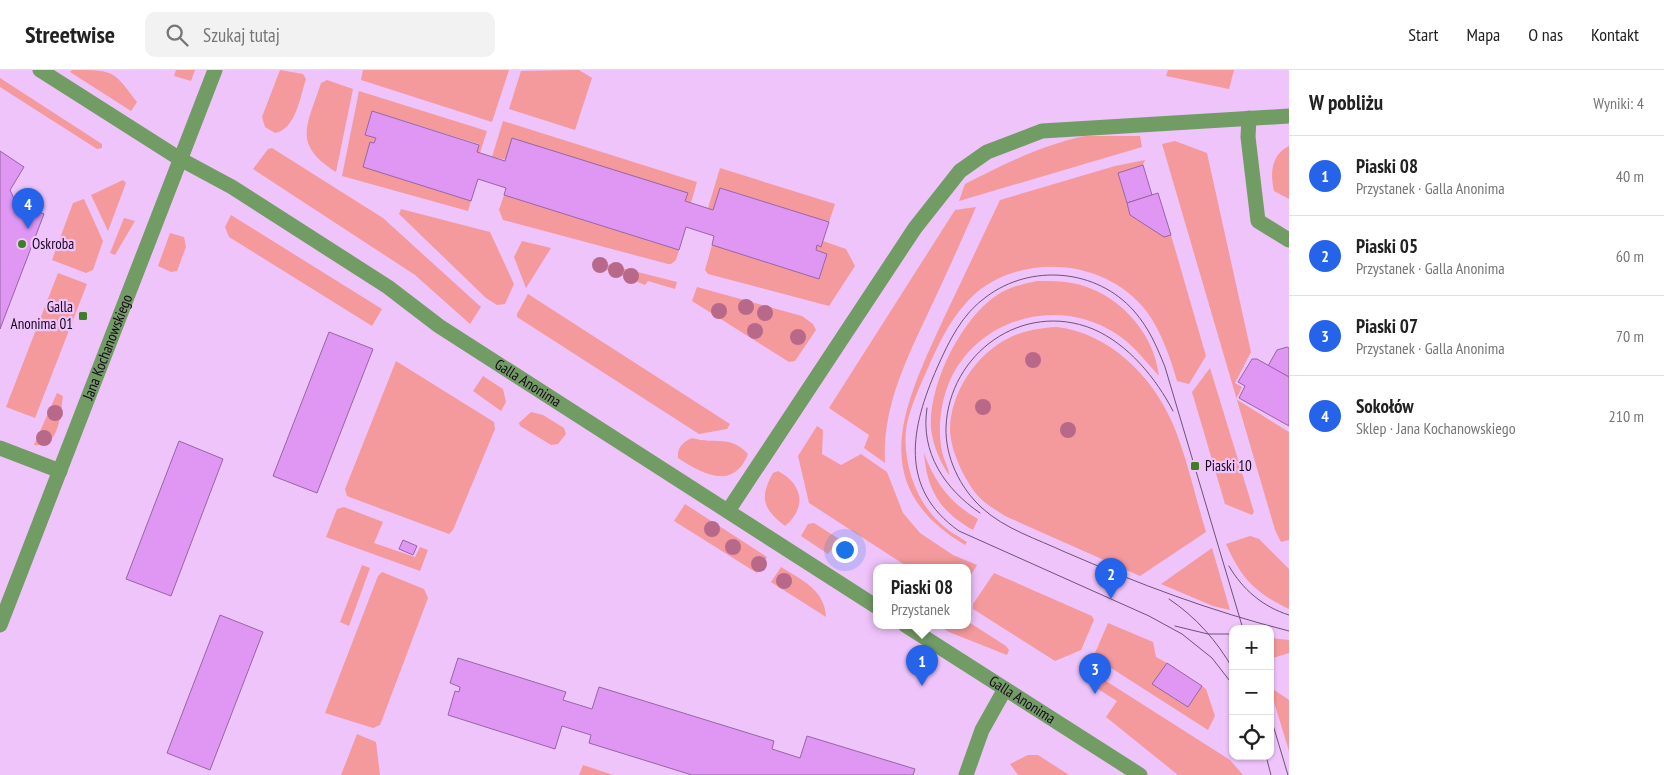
<!DOCTYPE html>
<html lang="pl">
<meta charset="utf-8">
<style>
body{margin:0;font-family:"PT Sans Narrow",sans-serif;background:#f2f2f2;color:#222}
.controls{position:absolute;right:15px;bottom:15px;display:grid;overflow:hidden;border-radius:10px;box-shadow:0 1px 4px #0004}
.controls button{width:45px;height:45px;display:grid;place-items:center;padding:0;border:0;border-bottom:1px solid #e0e0e0;background:#fff;color:#222;font:25px sans-serif}
.you{position:absolute;left:844px;top:479px;width:18px;height:18px;margin:-12px;border:4px solid #fff;border-radius:50%;background:#1a73e8;box-shadow:0 0 0 8px #1a73e833}
.badge{display:grid;place-items:center;width:32px;height:32px;border-radius:50%;background:#2563eb;color:#fff;font-size:16px;font-weight:700}
.pin{position:absolute;translate:-50% -41px;filter:drop-shadow(0 1px 2px #0008)}
.pin::after{content:'';position:absolute;top:26px;width:18px;height:15px;background:inherit;clip-path:polygon(0 0,100% 0,50% 100%)}
.popup{position:absolute;left:873px;top:494px;width:98px;height:65px;box-sizing:border-box;display:grid;place-content:center;border-radius:10px;background:#fff;filter:drop-shadow(0 1px 4px #0005);font-size:16px;white-space:nowrap;color:#767676}
.popup b{font-size:19px;color:#222}
.popup::after{content:'';position:absolute;left:50%;top:100%;margin-left:-10px;border:10px solid transparent;border-top-color:#fff}
.list{margin:0;padding:0;list-style:none}
h2{display:flex;justify-content:space-between;align-items:center;height:65px;margin:0;padding:0 20px;font-size:21px}
h2 small{font-size:16px;font-weight:400;color:#767676}
.list li{display:grid;grid-template-columns:32px 1fr auto;gap:15px;align-items:center;box-sizing:border-box;height:80px;padding:0 20px;border-top:1px solid #e0e0e0}
.list b{display:block;font-size:19px;white-space:nowrap}
.list p{margin:0;font-size:16px;white-space:nowrap;color:#767676}
.list em{font-size:16px;font-style:normal;color:#767676}
.icon{flex:none;width:28px;height:28px;fill:none;stroke:currentColor;stroke-width:2;stroke-linecap:round;stroke-linejoin:round}
.map{position:relative;flex:none;width:1289px;height:705px;overflow:hidden}
header{display:flex;align-items:center;gap:30px;box-sizing:border-box;height:70px;padding:0 25px;background:#fff;border-bottom:1px solid #e0e0e0}
header strong{font-size:24px}
nav{display:flex;gap:28px;margin-inline-start:auto;font-size:18px}
.search{width:350px;height:45px;background:#f2f2f2;display:flex;align-items:center;gap:12px;box-sizing:border-box;padding:0 18px;border-radius:10px;color:#767676;font-size:19px}
main{display:flex}
aside{flex:1;background:#fff}
.map>svg:first-child{display:block}
</style>
<header>
<strong>Streetwise</strong>
<div class="search"><svg class="icon" aria-label="search" viewBox="0 0 24 24"><circle cx="10" cy="10" r="6"/><path d="M15 15l6 6"/></svg>Szukaj tutaj</div>
<nav><a>Start</a><a>Mapa</a><a>O nas</a><a>Kontakt</a></nav>
</header>
<main>
<div class="map">
<svg width="1289" height="705" viewBox="0 0 1289 705">
<rect width="100%" height="100%" fill="#efc4fb"/>
<g fill="#f49a9c">
<path d="M72,0c42,0 41,0 65,32l-6,9 -61,-39z"/>
<path d="M176,0h19l-4,11 -17,-5z"/>
<path d="M280,0l23,4 3,5c-6,18 -10,50 -31,54l-10,-6 -3,-10z"/>
<path d="M363,0h146l-17,52 -131,-42z"/>
<path d="M579,0l13,8 -17,52 -66,-21 12,-38z"/>
<path d="M1168,0h66l-5,19 -63,-13z"/>
<path d="M0,8l102,66v4l-5,1 -97,-62z"/>
<path d="M327,10l26,9 -17,83c-44,-28 -29,-46 -15,-89z"/>
<path d="M359,21l128,40 -7,22 -3,-1 2,-8 -107,-33 -7,24 11,3 -2,5h-4l-7,24 108,34 -3,10 -126,-35z"/>
<path d="M503,51l194,61 -6,21 -6,-2 3,-8 -196,-36z"/>
<path d="M1085,66h55l2,11 -183,54 6,-17c39,-20 77,-39 120,-48z"/>
<path d="M1175,71l32,12 44,199 -16,31 7,4 -6,12 53,33v108l-8,2 -6,-12 -113,-386z"/>
<path d="M1289,76v53l-15,-8c-4,-18 -3,-36 15,-45z"/>
<path d="M272,78l111,70 98,89 -11,17 -55,-49 -162,-106 15,-20z"/>
<path d="M1145,90l-2,5 -25,8 12,41 41,21 35,121 -17,28 -12,-3c-7,-24 -15,-48 -30,-69 -39,-52 -120,-60 -170,-20 -23,20 -37,48 -49,76 -8,18 -17,37 -21,56 -6,32 7,73 29,95 9,10 20,16 31,23l-2,3c-101,-60 -61,-140 -22,-225 19,-40 38,-80 57,-120l115,-34z"/>
<path d="M720,98l115,36 -6,18 -108,-34 -8,22 -5,-2z"/>
<path d="M123,110l3,3 -18,48 -17,-36z"/>
<path d="M504,125l175,55 -3,10 -5,4h-3l-165,-44 -4,-10z"/>
<path d="M84,129l19,42 -10,29 -7,3 -34,-13 21,-57z"/>
<path d="M976,137c-15,35 -31,70 -47,104 -23,49 -47,97 -44,152l-21,-15 5,-13 -40,-27 126,-198z"/>
<path d="M401,139l89,23 24,52 -9,20 -8,1 -11,-7 -87,-84z"/>
<path d="M231,145l151,94 -10,17 -143,-89 -4,-10z"/>
<path d="M124,148l11,3 -20,34 -5,-2z"/>
<path d="M170,163l14,4 2,10 -9,24 -6,1 -13,-6z"/>
<path d="M522,171l29,7 -25,40 -12,-31z"/>
<path d="M823,171l23,8 9,17 -26,40 -121,-32 -3,-4 7,-25 107,34 8,-25 -11,-4 1,-5 4,1z"/>
<path d="M598,192l79,20 -2,7 -27,-8 -3,4 -48,-19z"/>
<path d="M58,203l29,11 -52,134 -29,-11z"/>
<path d="M1037,211c11,0 23,0 35,2 44,8 82,48 87,93 -14,-15 -26,-32 -44,-43 -61,-39 -146,-12 -169,58 -6,18 -8,41 -4,60 1,8 8,19 7,24 -9,-13 -16,-30 -18,-46 -3,-44 30,-110 66,-134 12,-8 26,-11 40,-14z"/>
<path d="M697,217l105,29 11,8 3,6 -21,31 -6,1 -97,-61z"/>
<path d="M528,224l202,130 -3,5 -28,5 -182,-117v-3z"/>
<path d="M1057,257c52,6 95,49 115,95 15,35 23,74 34,110l-66,44 -135,-60c-9,-6 -20,-12 -27,-20 -14,-17 -27,-44 -28,-66 0,-37 27,-77 59,-92 15,-8 32,-10 48,-11z"/>
<path d="M396,291l98,61 1,7 -42,101 -4,4 -97,-36 -5,-2 -2,-7z"/>
<path d="M1210,298l44,144 -2,3 -27,-11 -33,-112z"/>
<path d="M483,306l20,13 3,13 -5,9 -28,-20z"/>
<path d="M57,323l6,3c-3,19 -3,52 -29,49z"/>
<path d="M531,342l12,3 21,13 2,6 -8,10 -7,1 -31,-19 -1,-3z"/>
<path d="M817,356l6,4 -1,24 19,11 20,-11 26,18 16,41 17,20 33,22 24,10 -10,17v-15h-59l-99,-64 -11,-47z"/>
<path d="M692,368c24,7 37,-4 56,16 -15,38 -47,19 -70,4 -1,-11 5,-16 14,-20z"/>
<path d="M924,383c11,30 26,50 54,66l-5,11c-33,-19 -46,-39 -49,-77z"/>
<path d="M778,401c25,13 29,37 7,55 -22,-17 -26,-28 -12,-53z"/>
<path d="M685,434l82,53 -10,16 -83,-52z"/>
<path d="M344,437l39,15 -9,21 41,14 5,-10 8,3 -8,21 -94,-34 11,-28z"/>
<path d="M814,453l25,16 -11,15 -27,-18 7,-12z"/>
<path d="M1250,466l9,3 30,30v40c-34,-16 -48,-31 -63,-65z"/>
<path d="M1212,478l18,62 -17,-4 -52,-22z"/>
<path d="M362,495l8,3 -21,58 -9,-4z"/>
<path d="M781,497c21,13 44,23 45,50l-55,-35z"/>
<path d="M382,502l42,17 4,9 -48,127 -7,3 -48,-15 53,-137z"/>
<path d="M994,503l98,43 2,4 -13,30 -26,11 -82,-52v-5z"/>
<path d="M967,551l39,25 3,4 -2,5 -58,-23 -11,-7h29z"/>
<path d="M1108,553l45,19 3,15 11,6 -14,21 35,23 14,-21 4,3 9,27 -7,14 -111,-71 -2,-6z"/>
<path d="M1270,568l19,2v13l-19,6z"/>
<path d="M1095,604l135,86 13,15h-65l-72,-58 11,-16 -27,-17 -2,-4 3,-5z"/>
<path d="M1270,617l19,13v51l-19,-62z"/>
<path d="M357,664l19,8 4,33h-39z"/>
<path d="M1028,685h10l31,20h-51l-8,-11z"/>
<path d="M583,695l30,10h-34z"/>
</g>
<g fill="#df97f3" stroke="#9665a4">
<path d="M372,41l107,34 -2,7 28,9 7,-23 176,55 -3,8 28,9 7,-22 109,34 -8,25 -4,-2 -1,5 11,4 -8,25 -107,-34 2,-9 -28,-9 -7,23 -175,-55 2,-7 -28,-9 -7,22 -108,-34 7,-25 4,1 2,-5 -11,-3z"/>
<path d="M0,81l24,16 -14,23 6,13 28,11 -44,115z"/>
<path d="M1143,95l9,30 -25,8 -9,-30z"/>
<path d="M1158,123l13,42 -7,2 -34,-22 -3,-12z"/>
<path d="M329,262l44,17 -56,144 -44,-17z"/>
<path d="M1287,277l2,1v29l-21,-11 9,-16z"/>
<path d="M1252,289h5l32,18v49l-50,-28 6,-12 -7,-4z"/>
<path d="M179,371l44,18 -52,137 -45,-17z"/>
<path d="M403,470l14,6 -4,9 -14,-6z"/>
<path d="M220,545l43,17 -53,138 -43,-17z"/>
<path d="M458,588l108,34 -3,8 29,9 7,-22 175,54 -2,8 28,9 7,-22 108,33 -2,6h-221l-103,-32 2,-8 -29,-9 -7,23 -107,-34 7,-24 4,1 1,-5 -10,-4z"/>
<path d="M1167,593l35,23 -14,21 -36,-23z"/>
</g>
<g fill="none" stroke-linecap="round" stroke-linejoin="round">
<g stroke="#719c64" stroke-width="15">
<path id="s1" d="M40,0l140,89 52,28 156,100 51,39 438,281"/>
<path d="M1249,48l-1,19 10,84 31,19"/>
<path d="M0,378l60,23"/>
<path d="M728,441l187,-283 45,-57 27,-19 55,-21 247,-15"/>
<path id="s2" d="M0,555l215,-555"/>
<path id="s3" d="M905,555l235,150"/>
<path d="M966,705l16,-45 23,-41"/>
</g>
<g stroke="#6e5276" stroke-width="1">
<path d="M927,338c-7,45 18,81 53,105"/>
<path d="M1173,341c-17,-33 -45,-67 -80,-82 -71,-29 -144,25 -147,98 -1,30 14,61 36,81 23,21 55,31 83,44 74,32 145,59 224,79"/>
<path d="M1229,496c13,23 34,41 60,49"/>
<path d="M1169,529c27,18 48,42 64,70"/>
<path d="M1175,556l33,8h25"/>
<path d="M1233,615l-21,-27 -30,-24 -33,-18 -190,-85c-61,-43 -48,-104 -22,-163 12,-27 25,-54 49,-71 45,-34 111,-28 148,14 15,17 23,36 31,56l78,262"/>
<path d="M1270,645l18,60"/>
<path d="M1266,686l5,19"/>
</g>
</g>
<g fill="#b8698a">
<circle cx="600" cy="195" r="8"/>
<circle cx="616" cy="200" r="8"/>
<circle cx="631" cy="206" r="8"/>
<circle cx="746" cy="237" r="8"/>
<circle cx="719" cy="241" r="8"/>
<circle cx="765" cy="243" r="8"/>
<circle cx="755" cy="261" r="8"/>
<circle cx="798" cy="267" r="8"/>
<circle cx="1033" cy="290" r="8"/>
<circle cx="983" cy="337" r="8"/>
<circle cx="55" cy="343" r="8"/>
<circle cx="1068" cy="360" r="8"/>
<circle cx="44" cy="368" r="8"/>
<circle cx="712" cy="459" r="8"/>
<circle cx="733" cy="477" r="8"/>
<circle cx="759" cy="494" r="8"/>
<circle cx="784" cy="511" r="8"/>
</g>
<g fill="#3c8023" stroke="#efc4fb" stroke-width="2">
<circle cx="22" cy="174" r="5"/>
<rect x="78" y="241" width="10" height="10" rx="2.5"/>
<rect x="1190" y="391" width="10" height="10" rx="2.5"/>
</g>
<g text-anchor="middle" stroke-width="4.5" stroke-linejoin="round" paint-order="stroke">
<g font-size="15" fill="#18051d" stroke="#efc4fb" text-anchor="start">
<text x="32" y="179">Oskroba</text>
<text x="73" y="242" text-anchor="end">Galla<tspan x="73" dy="17">Anonima 01</tspan></text>
<text x="1205" y="401">Piaski 10</text>
</g>
<g font-size="15" fill="#18051d" stroke="#efc4fb">
<text dy="5" stroke="none"><textPath href="#s2" startOffset="298">Jana Kochanowskiego</textPath></text>
<text dy="5" stroke="none"><textPath href="#s1" startOffset="580">Galla Anonima</textPath></text>
<text dy="5" stroke="none"><textPath href="#s3" startOffset="139">Galla Anonima</textPath></text>
</g>
</g>
</svg>
<div class="controls">
<button>+</button>
<button>−</button>
<button><svg class="icon" aria-label="locate" viewBox="0 0 24 24"><circle cx="12" cy="12" r="6"/><path d="M12 2v4M12 18v4M2 12h4M18 12h4"/></svg></button>
</div>
<div class="you"></div>
<div class="pin badge" style="left:922px;top:616px">1</div>
<div class="popup"><b>Piaski 08</b>Przystanek</div>
<div class="pin badge" style="left:1111px;top:529px">2</div>
<div class="pin badge" style="left:1095px;top:624px">3</div>
<div class="pin badge" style="left:28px;top:159px">4</div>
</div>
<aside>
<h2>W pobliżu<small>Wyniki: 4</small></h2>
<ul class="list">
<li><span class="badge">1</span><div><b>Piaski 08</b><p>Przystanek · Galla Anonima</p></div><em>40 m</em></li>
<li><span class="badge">2</span><div><b>Piaski 05</b><p>Przystanek · Galla Anonima</p></div><em>60 m</em></li>
<li><span class="badge">3</span><div><b>Piaski 07</b><p>Przystanek · Galla Anonima</p></div><em>70 m</em></li>
<li><span class="badge">4</span><div><b>Sokołów</b><p>Sklep · Jana Kochanowskiego</p></div><em>210 m</em></li>
</ul>
</aside>
</main>
